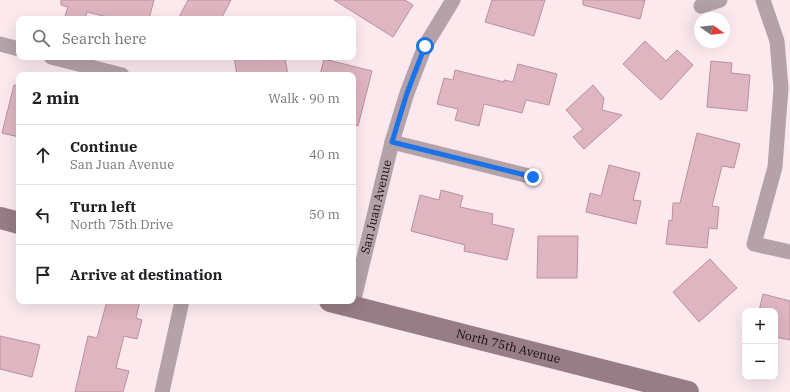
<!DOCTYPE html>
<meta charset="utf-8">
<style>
body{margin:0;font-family:"IBM Plex Serif",serif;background:#f2f2f2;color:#202124}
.controls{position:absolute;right:12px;bottom:12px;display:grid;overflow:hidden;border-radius:8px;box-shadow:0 4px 16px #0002}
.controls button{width:36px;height:36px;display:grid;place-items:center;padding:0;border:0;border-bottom:1px solid #e0e0e0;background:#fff;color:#202124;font:20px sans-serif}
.compass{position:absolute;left:694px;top:12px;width:36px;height:36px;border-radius:50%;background:#fff;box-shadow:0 4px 16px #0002;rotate:104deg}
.stop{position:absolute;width:12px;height:12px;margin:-9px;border:3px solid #1a73e8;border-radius:50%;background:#fff}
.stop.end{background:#1a73e8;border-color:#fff;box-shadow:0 1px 4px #0008}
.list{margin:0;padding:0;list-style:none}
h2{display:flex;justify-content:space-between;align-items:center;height:52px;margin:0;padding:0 16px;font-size:17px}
h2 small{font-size:13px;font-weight:400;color:#757577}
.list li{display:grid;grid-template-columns:26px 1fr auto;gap:12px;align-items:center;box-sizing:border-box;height:60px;padding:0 16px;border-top:1px solid #e0e0e0}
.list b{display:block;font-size:15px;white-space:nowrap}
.list p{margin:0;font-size:13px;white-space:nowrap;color:#757577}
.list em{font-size:13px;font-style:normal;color:#757577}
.icon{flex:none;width:22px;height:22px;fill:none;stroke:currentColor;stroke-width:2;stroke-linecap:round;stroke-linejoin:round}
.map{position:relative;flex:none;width:790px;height:392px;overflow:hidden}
.search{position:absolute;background:#fff;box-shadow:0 4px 16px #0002;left:16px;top:16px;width:340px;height:44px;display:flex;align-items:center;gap:10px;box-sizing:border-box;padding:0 14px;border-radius:8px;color:#757577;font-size:15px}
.panel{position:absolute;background:#fff;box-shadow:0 4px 16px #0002;left:16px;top:72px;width:340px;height:232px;border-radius:8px}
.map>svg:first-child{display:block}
</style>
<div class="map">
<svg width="790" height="392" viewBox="0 0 790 392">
<rect width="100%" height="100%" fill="#fbe9ee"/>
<g fill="#deb5c1" stroke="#b9919d">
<path d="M61,0h93l-5,19h-33l-29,-7 -2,7h-21l4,-12 -7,-2z"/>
<path d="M188,0h43l-10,19h-43z"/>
<path d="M334,0h71l8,5 -20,32z"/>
<path d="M492,0h53l-11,36 -49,-14z"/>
<path d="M583,0h62l-5,19 -57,-14z"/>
<path d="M645,41l21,20 11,-11 16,15 -32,35 -38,-36z"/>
<path d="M234,57h34v3l17,-2 3,17h-51z"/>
<path d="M324,59l48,12 -14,55 -5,-1v-50h-33z"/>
<path d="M711,61l21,2 -1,10 19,2 -3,36 -40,-4z"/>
<path d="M518,64l39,10 -8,31 -23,-5 -4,13 -38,-9 -5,22 -24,-6 3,-11 -21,-5 7,-26 9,2 2,-10 49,12v-2l9,2z"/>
<path d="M14,85h5v52l-17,-4z"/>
<path d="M593,85l11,13 -2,12 20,5 -38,34 -11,-12 10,-8 -17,-19z"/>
<path d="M697,133l43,11 -6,24 -12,-2 -10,40 7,1 -2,22 -8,-1 -2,20 -41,-4 3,-24 3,1 1,-18h7z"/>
<path d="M609,165l31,8 -7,27 8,1 -5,23 -50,-12 4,-19 11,3z"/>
<path d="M441,190l22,6 -3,11 33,7 -1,10 22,5 -7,31 -43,-9 1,-6 -54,-14 9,-36 19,5z"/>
<path d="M538,236h40l-1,42h-40z"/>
<path d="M710,259l27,29 -38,34 -26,-30z"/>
<path d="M763,294l27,7v39l-15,-3v-26h-16z"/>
<path d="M107,301h33l-4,17 6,2 -5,19 -13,-3 -8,32 13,3 -6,21h-48l13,-56 9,2z"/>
<path d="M0,336l40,9 -8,32 -32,-8z"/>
</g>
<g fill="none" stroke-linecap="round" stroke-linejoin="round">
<g stroke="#b4a2a8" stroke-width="15">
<path d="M763,0l14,41 4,47 -6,79 -21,77 36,8"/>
<path d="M701,6l19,-6"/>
<path d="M0,44l19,5"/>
<path d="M51,57l71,18"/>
<path d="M392,142l141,35"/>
<path id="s1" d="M352,307l40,-165 15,-49 18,-47 28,-46"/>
<path d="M162,392l20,-91"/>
</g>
<g stroke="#977d85" stroke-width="22">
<path d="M0,218l19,5"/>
<path id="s2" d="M330,301l358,91"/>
</g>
</g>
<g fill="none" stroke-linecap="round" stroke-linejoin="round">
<path stroke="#1a73e8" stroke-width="5" d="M425,46l-18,47 -15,49 141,35"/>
</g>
<g text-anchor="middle" stroke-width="3" stroke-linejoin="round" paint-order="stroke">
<g font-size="12" fill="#170a0f" stroke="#fcfcfc">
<text dy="4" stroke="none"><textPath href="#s1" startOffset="103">San Juan Avenue</textPath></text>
<text dy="4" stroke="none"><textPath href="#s2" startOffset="184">North 75th Avenue</textPath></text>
</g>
</g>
</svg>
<div class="controls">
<button>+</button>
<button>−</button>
</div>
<svg class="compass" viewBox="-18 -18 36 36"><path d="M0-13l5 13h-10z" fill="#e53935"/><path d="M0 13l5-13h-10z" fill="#757577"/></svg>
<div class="stop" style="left:425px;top:46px"></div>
<div class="stop end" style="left:533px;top:177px"></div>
<div class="search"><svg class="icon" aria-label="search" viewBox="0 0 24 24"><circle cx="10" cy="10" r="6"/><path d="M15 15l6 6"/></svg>Search here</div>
<section class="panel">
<h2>2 min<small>Walk · 90 m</small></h2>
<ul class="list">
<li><svg class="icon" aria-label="ahead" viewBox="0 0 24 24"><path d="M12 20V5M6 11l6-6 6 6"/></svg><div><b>Continue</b><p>San Juan Avenue</p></div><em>40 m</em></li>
<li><svg class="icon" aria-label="left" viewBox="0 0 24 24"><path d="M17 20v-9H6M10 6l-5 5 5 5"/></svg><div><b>Turn left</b><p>North 75th Drive</p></div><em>50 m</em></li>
<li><svg class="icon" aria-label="arrive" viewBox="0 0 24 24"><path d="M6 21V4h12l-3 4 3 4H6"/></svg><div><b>Arrive at destination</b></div></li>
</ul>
</section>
</div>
